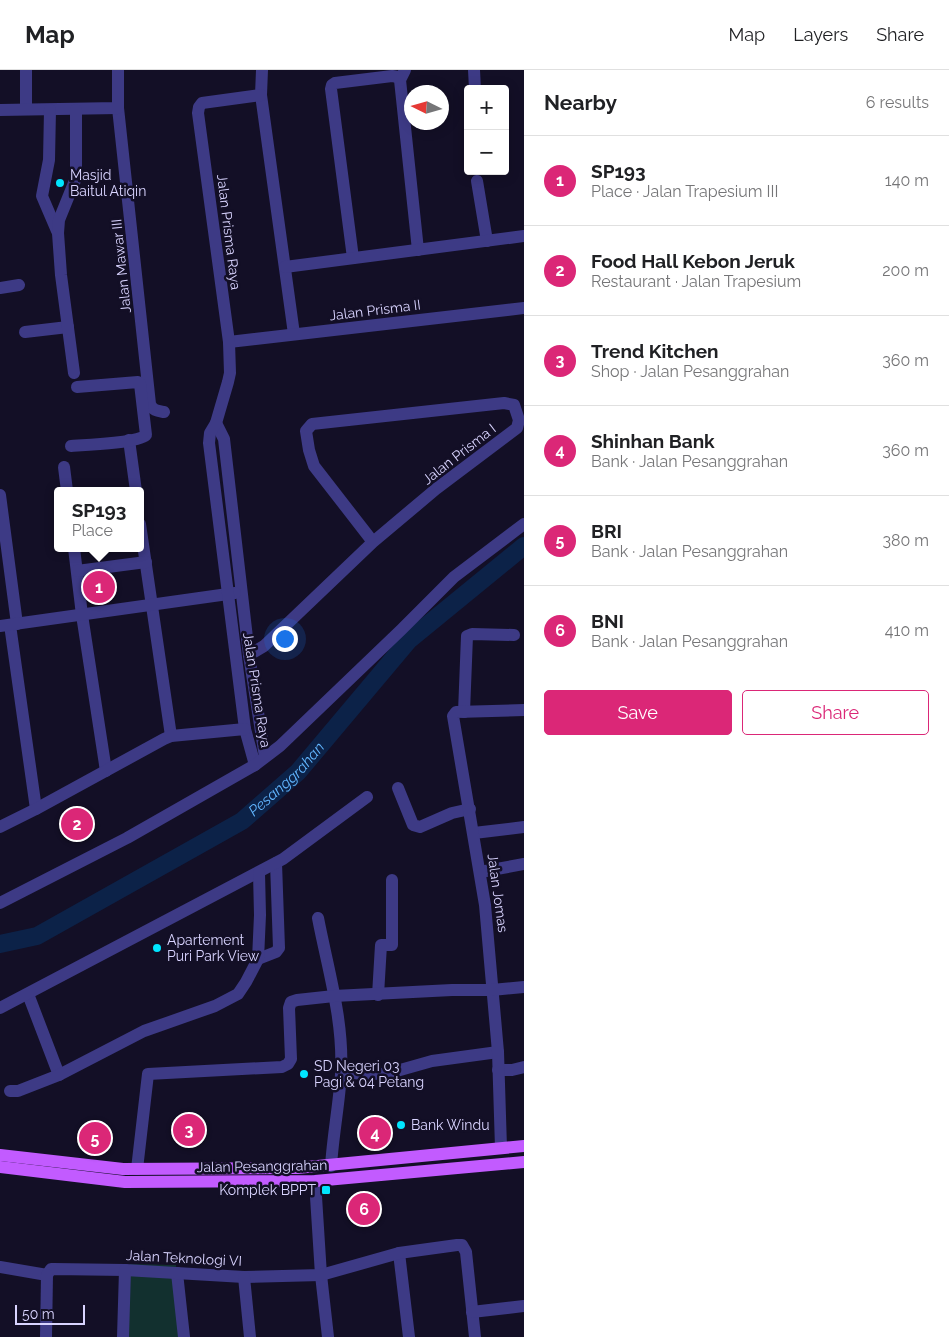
<!DOCTYPE html>
<meta charset="utf-8">
<style>
body{margin:0;font-family:Raleway,sans-serif;background:#f6f6f6;color:#202124}
.controls{position:absolute;right:15px;top:15px;display:grid;overflow:hidden;border-radius:5px;box-shadow:0 2px 12px #0003}
.controls button{width:45px;height:45px;display:grid;place-items:center;padding:0;border:0;border-bottom:1px solid #e0e0e0;background:#fff;color:#202124;font:25px sans-serif}
.compass{position:absolute;left:404px;top:15px;width:45px;height:45px;border-radius:50%;background:#fff;box-shadow:0 2px 12px #0003;rotate:275deg}
.scale{position:absolute;left:15px;bottom:12px;width:70px;box-sizing:border-box;padding-left:5px;border:2px solid #d9d4ff;border-top:0;font-size:14px;line-height:18px;white-space:nowrap;color:#d9d4ff;-webkit-text-stroke:4px #130f26;paint-order:stroke}
.you{position:absolute;left:284px;top:568px;width:18px;height:18px;margin:-12px;border:4px solid #fff;border-radius:50%;background:#1a73e8;box-shadow:0 0 0 8px #1a73e833}
.badge{display:grid;place-items:center;width:32px;height:32px;border-radius:50%;background:#db2777;color:#fff;font-size:16px;font-weight:700}
.pin{position:absolute;translate:-50% -50%;border:2px solid #fff;box-shadow:0 1px 5px #0006}
.popup{position:absolute;left:54px;top:417px;width:90px;height:65px;box-sizing:border-box;display:grid;place-content:center;border-radius:5px;background:#fff;filter:drop-shadow(0 1px 4px #0005);font-size:16px;white-space:nowrap;color:#757577}
.popup b{font-size:19px;color:#202124}
.popup::after{content:'';position:absolute;left:50%;top:100%;margin-left:-10px;border:10px solid transparent;border-top-color:#fff}
.list{margin:0;padding:0;list-style:none}
h2{display:flex;justify-content:space-between;align-items:center;height:65px;margin:0;padding:0 20px;font-size:21px}
h2 small{font-size:16px;font-weight:400;color:#757577}
.list li{display:grid;grid-template-columns:32px 1fr auto;gap:15px;align-items:center;box-sizing:border-box;height:90px;padding:0 20px;border-top:1px solid #e0e0e0}
.list b{display:block;font-size:19px;white-space:nowrap}
.list p{margin:0;font-size:16px;white-space:nowrap;color:#757577}
.list em{font-size:16px;font-style:normal;color:#757577}
.actions{display:flex;gap:10px;padding:15px 20px}
.actions a{flex:1;padding:11px 0;border:1px solid #db2777;border-radius:5px;text-align:center;font-size:18px;color:#db2777}
.actions .main{background:#db2777;color:#fff}
.map{position:relative;flex:none;width:524px;height:1267px;overflow:hidden}
header{display:flex;align-items:center;gap:30px;box-sizing:border-box;height:70px;padding:0 25px;background:#fff;border-bottom:1px solid #e0e0e0}
header strong{font-size:24px}
nav{display:flex;gap:28px;margin-inline-start:auto;font-size:18px}
main{display:flex}
aside{flex:1;background:#fff}
.map>svg:first-child{display:block}
</style>
<header>
<strong>Map</strong>
<nav><a>Map</a><a>Layers</a><a>Share</a></nav>
</header>
<main>
<div class="map">
<svg width="524" height="1267" viewBox="0 0 524 1267">
<rect width="100%" height="100%" fill="#130f26"/>
<path fill="#12302f" d="M130,1194l46,1 6,72h-54z"/>
<g fill="none" stroke-linecap="round" stroke-linejoin="round">
<path stroke="#0c2248" stroke-width="18" id="s1" d="M0,874l37,-8 205,-115 56,-49 111,-132 115,-94"/>
<g stroke="#3d3a85" stroke-width="12">
<path d="M262,0l-1,25 33,239"/>
<path d="M405,0l-5,10 18,170"/>
<path d="M474,0l1,19"/>
<path d="M118,38l32,296c3,7 8,7 14,8"/>
<path d="M26,39v-39"/>
<path d="M0,40l118,-2v-38"/>
<path d="M50,40l-1,50 -7,36 15,35"/>
<path d="M477,111l10,60"/>
<path d="M353,188l-22,-169 1,-4 3,-2 57,-7 6,1 2,3"/>
<path d="M285,197l239,-31"/>
<path d="M0,218l19,-3"/>
<path d="M25,262l43,-5"/>
<path d="M229,272l295,-34"/>
<path d="M74,303l-13,-98 -3,-42 1,-13 17,-42v-68"/>
<path d="M216,353l8,16 25,216 16,102"/>
<path d="M129,370l7,51"/>
<path d="M71,376c15,-1 66,-3 75,-11l-6,-51 -2,-2 -61,5"/>
<path d="M64,397l3,24"/>
<path d="M0,425l17,129"/>
<path d="M140,454l31,212"/>
<path d="M74,478l8,67 24,156"/>
<path d="M77,501l69,-9"/>
<path d="M10,555l26,184"/>
<path d="M0,556l235,-33"/>
<path d="M249,585l15,-9 109,-104 63,-53 81,-61 2,-8 -5,-15 -10,-2 -192,21 -6,7 3,19 5,16 59,76"/>
<path d="M464,642l3,-76 5,-2 42,1"/>
<path d="M255,695l-10,-36 -36,-286 1,-10 6,-10 12,-41 2,-9 -1,-31 -31,-229 1,-6 3,-4 59,-8"/>
<path d="M398,718l15,37 7,2 32,-14 18,-4"/>
<path d="M0,757l36,-18 128,-70 7,-3 74,-7"/>
<path d="M474,763l50,-6"/>
<path d="M480,802l44,-8"/>
<path d="M0,833l127,-65 128,-73 25,-19 121,-116 53,-53 70,-53"/>
<path d="M318,848c10,52 26,103 23,156 -2,31 -8,61 -10,92"/>
<path d="M258,889l18,-7 3,-4 -3,-85"/>
<path d="M28,924l31,81"/>
<path d="M378,925l3,-50h11v-65"/>
<path d="M0,938l283,-149 84,-62"/>
<path d="M498,1000h14l12,-3"/>
<path d="M341,1003l45,1 46,-13 66,-9"/>
<path d="M10,1021h8l41,-16 85,-44 71,-25 23,-12 8,-12 12,-23 2,-44 -1,-42"/>
<path d="M501,1078l-3,-96 -13,-147 -32,-189 3,-4 68,-2"/>
<path d="M137,1099l11,-95 134,-7 6,-3 3,-5 -2,-51 2,-6 6,-2 37,-4 118,-6h40l32,-3"/>
<path d="M315,1111l6,94 7,62"/>
<path d="M399,1183l10,84"/>
<path d="M0,1197l47,8"/>
<path d="M177,1203l7,64"/>
<path d="M47,1205l4,-6h3l71,1 119,7 77,-2 78,-22 58,-8h5l4,7 9,85"/>
<path d="M244,1207l6,60"/>
<path d="M472,1242l52,-6"/>
<path d="M46,1267l1,-62"/>
<path d="M123,1267l2,-67"/>
</g>
<g stroke="#c25bff" stroke-width="12">
<path d="M0,1085l123,14 174,-1 227,-22"/>
<path d="M0,1097l125,15 190,-1 209,-19"/>
</g>
</g>
<g fill="#00e5ff" stroke="#130f26" stroke-width="2">
<circle cx="60" cy="113" r="5"/>
<circle cx="157" cy="878" r="5"/>
<circle cx="304" cy="1004" r="5"/>
<circle cx="401" cy="1055" r="5"/>
<rect x="321" y="1115" width="10" height="10" rx="2.5"/>
</g>
<g text-anchor="middle" stroke-width="5" stroke-linejoin="round" paint-order="stroke">
<g font-size="14" fill="#d9d4ff" stroke="#130f26" text-anchor="start">
<text x="70" y="110">Masjid<tspan x="70" dy="16">Baitul Atiqin</tspan></text>
<text x="167" y="875">Apartement<tspan x="167" dy="16">Puri Park View</tspan></text>
<text x="314" y="1001">SD Negeri 03<tspan x="314" dy="16">Pagi &amp; 04 Petang</tspan></text>
<text x="411" y="1060">Bank Windu</text>
<text x="316" y="1125" text-anchor="end">Komplek BPPT</text>
</g>
<g font-size="14" fill="#d9d4ff" stroke="#130f26">
<text transform="translate(229 162) rotate(83)" y="5">Jalan Prisma Raya</text>
<text transform="translate(121 196) rotate(-96)" y="5">Jalan Mawar III</text>
<text transform="translate(375 240) rotate(-7)" y="5">Jalan Prisma II</text>
<text transform="translate(459 384) rotate(-38)" y="5">Jalan Prisma I</text>
<text transform="translate(257 620) rotate(81)" y="5">Jalan Prisma Raya</text>
<text transform="translate(498 823) rotate(82)" y="5">Jalan Jomas</text>
<text transform="translate(262 1096) rotate(-1)" y="5">Jalan Pesanggrahan</text>
<text transform="translate(184 1188) rotate(3)" y="5">Jalan Teknologi VI</text>
</g>
<g font-size="15" font-style="italic" fill="#62b6ff" stroke="#130f26">
<text dy="5" stroke="none"><textPath href="#s1" startOffset="334">Pesanggrahan</textPath></text>
</g>
</g>
</svg>
<div class="controls">
<button>+</button>
<button>−</button>
</div>
<svg class="compass" viewBox="-18 -18 36 36"><path d="M0-13l5 13h-10z" fill="#e53935"/><path d="M0 13l5-13h-10z" fill="#757577"/></svg>
<div class="scale">50 m</div>
<div class="you"></div>
<div class="pin badge" style="left:99px;top:517px">1</div>
<div class="popup"><b>SP193</b>Place</div>
<div class="pin badge" style="left:77px;top:754px">2</div>
<div class="pin badge" style="left:189px;top:1060px">3</div>
<div class="pin badge" style="left:375px;top:1063px">4</div>
<div class="pin badge" style="left:95px;top:1068px">5</div>
<div class="pin badge" style="left:364px;top:1139px">6</div>
</div>
<aside>
<h2>Nearby<small>6 results</small></h2>
<ul class="list">
<li><span class="badge">1</span><div><b>SP193</b><p>Place · Jalan Trapesium III</p></div><em>140 m</em></li>
<li><span class="badge">2</span><div><b>Food Hall Kebon Jeruk</b><p>Restaurant · Jalan Trapesium</p></div><em>200 m</em></li>
<li><span class="badge">3</span><div><b>Trend Kitchen</b><p>Shop · Jalan Pesanggrahan</p></div><em>360 m</em></li>
<li><span class="badge">4</span><div><b>Shinhan Bank</b><p>Bank · Jalan Pesanggrahan</p></div><em>360 m</em></li>
<li><span class="badge">5</span><div><b>BRI</b><p>Bank · Jalan Pesanggrahan</p></div><em>380 m</em></li>
<li><span class="badge">6</span><div><b>BNI</b><p>Bank · Jalan Pesanggrahan</p></div><em>410 m</em></li>
</ul>
<div class="actions"><a class="main">Save</a><a>Share</a></div>
</aside>
</main>
